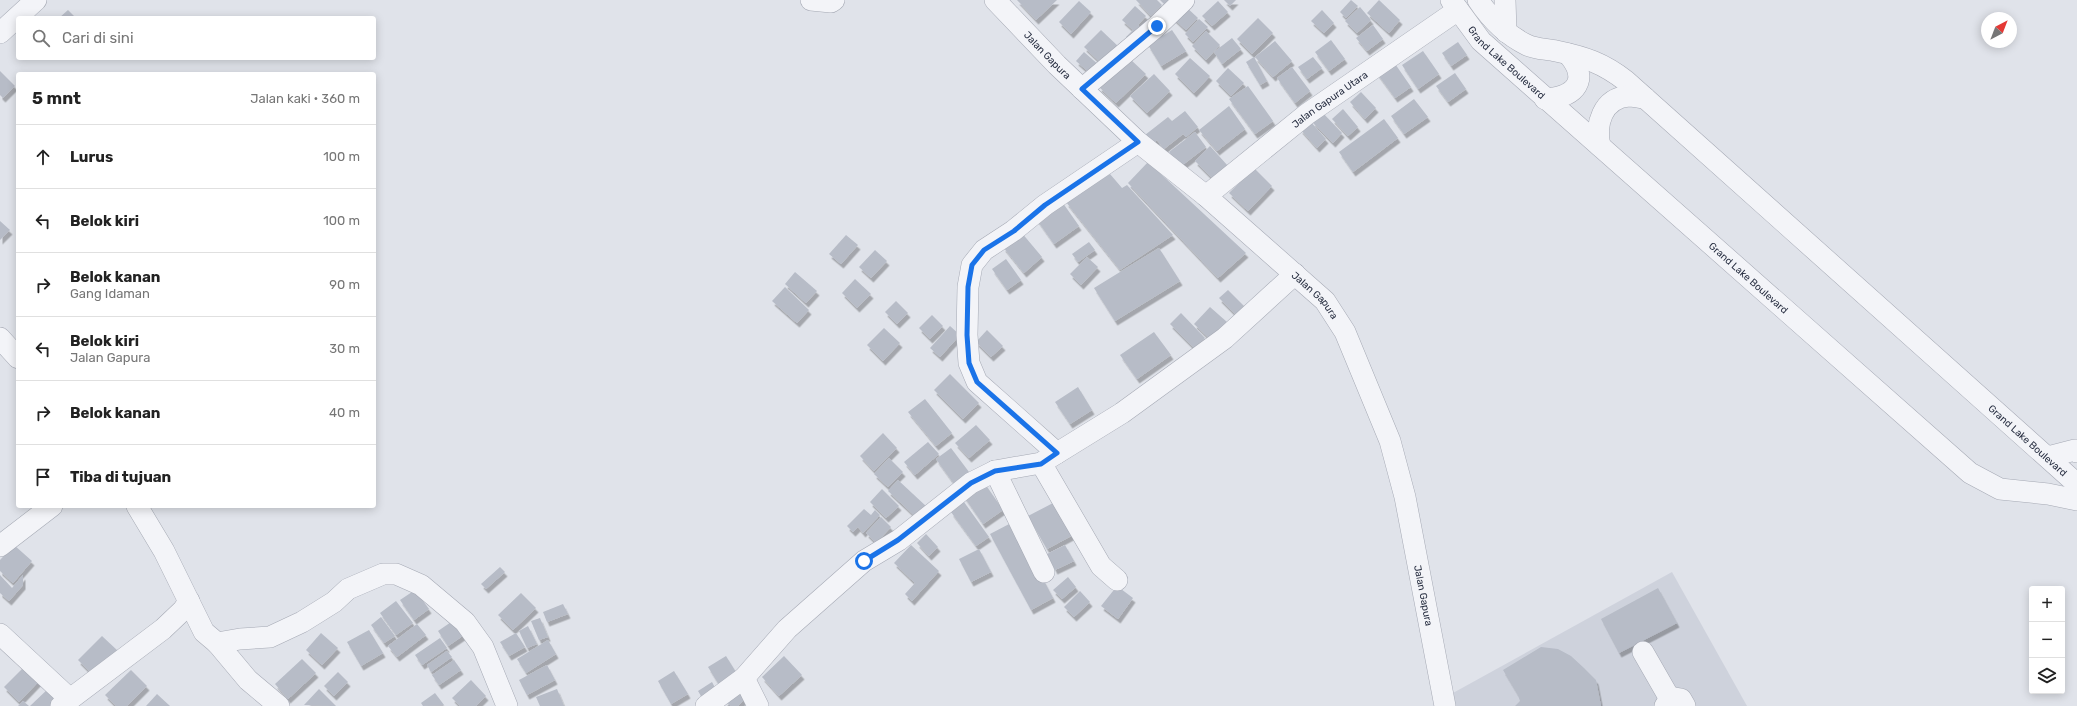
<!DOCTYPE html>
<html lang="id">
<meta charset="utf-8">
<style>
body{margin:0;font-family:Rubik,sans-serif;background:#f6f6f6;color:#222}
.controls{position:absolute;right:12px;bottom:12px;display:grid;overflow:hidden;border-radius:4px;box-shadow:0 2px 10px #0003}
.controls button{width:36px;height:36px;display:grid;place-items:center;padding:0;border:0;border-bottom:1px solid #e0e0e0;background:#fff;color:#222;font:20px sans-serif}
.compass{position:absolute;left:1981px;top:12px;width:36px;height:36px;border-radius:50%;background:#fff;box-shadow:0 2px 10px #0003;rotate:42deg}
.stop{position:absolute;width:12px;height:12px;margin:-9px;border:3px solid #1a73e8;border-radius:50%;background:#fff}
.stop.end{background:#1a73e8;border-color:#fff;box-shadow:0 1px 4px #0008}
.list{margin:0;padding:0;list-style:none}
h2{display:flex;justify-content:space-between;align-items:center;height:52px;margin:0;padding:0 16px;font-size:17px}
h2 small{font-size:13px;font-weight:400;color:#767676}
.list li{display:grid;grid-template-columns:26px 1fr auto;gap:12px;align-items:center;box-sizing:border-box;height:64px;padding:0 16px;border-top:1px solid #e0e0e0}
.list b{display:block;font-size:15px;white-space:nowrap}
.list p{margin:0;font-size:13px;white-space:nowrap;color:#767676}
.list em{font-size:13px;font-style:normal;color:#767676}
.icon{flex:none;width:22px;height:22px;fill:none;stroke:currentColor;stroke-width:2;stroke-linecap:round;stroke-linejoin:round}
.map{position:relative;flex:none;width:2077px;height:706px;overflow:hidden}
.search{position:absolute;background:#fff;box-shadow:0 2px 10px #0003;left:16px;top:16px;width:360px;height:44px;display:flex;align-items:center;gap:10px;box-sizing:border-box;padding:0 14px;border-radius:4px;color:#767676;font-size:15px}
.panel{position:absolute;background:#fff;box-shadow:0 2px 10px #0003;left:16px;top:72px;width:360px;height:436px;border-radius:4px}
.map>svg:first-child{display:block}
</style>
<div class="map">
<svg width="2077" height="706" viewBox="0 0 2077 706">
<defs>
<filter id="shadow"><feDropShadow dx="2.5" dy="4.5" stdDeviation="0" flood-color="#0004"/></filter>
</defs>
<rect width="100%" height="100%" fill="#e0e3ea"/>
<path fill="#ced2dc" d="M1672,572l75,134h-292l-2,-13z"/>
<g fill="#b7bcc7" filter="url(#shadow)">
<path d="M1017,0h40l-21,20z"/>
<path d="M1136,0h21l5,5 -11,11z"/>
<path d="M1160,0h9l-4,5z"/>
<path d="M1224,0h12l-6,6z"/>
<path d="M1351,0l7,6 -12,12 -6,-6z"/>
<path d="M1379,0l21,20 -11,13 -22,-20z"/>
<path d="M1079,1l12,11 -20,22 -12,-12z"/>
<path d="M1218,1l10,11 -16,14 -10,-10z"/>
<path d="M1184,5l14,13 -12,12 -14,-13z"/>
<path d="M1135,6l11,10 -8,9 7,7 -11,12 -8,-7 7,-7 -11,-10z"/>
<path d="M1360,7l11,13 -14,13 -12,-12z"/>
<path d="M68,10l8,8h-17z"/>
<path d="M1322,10l12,13 -10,10 -13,-12z"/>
<path d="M1258,18l15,15 -21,21 -15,-15z"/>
<path d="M1199,19l9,8 -15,15 -8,-8z"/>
<path d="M1373,25l10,14 -16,12 -11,-13z"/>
<path d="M1101,30l19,18 -17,17 -19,-18z"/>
<path d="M1172,30l14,21 -25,15 -13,-21z"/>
<path d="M1206,31l14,14 -14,15 -14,-14z"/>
<path d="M1232,38l9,11 -19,15 -8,-12z"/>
<path d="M1331,40l14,19 -16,12 -14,-19z"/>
<path d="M1275,41l17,20 -19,16 -18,-20z"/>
<path d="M1458,42l9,13 -16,11 -9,-13z"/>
<path d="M1423,51l16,23 -21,15 -16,-24z"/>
<path d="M1084,52l16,14 -8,9 -16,-14z"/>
<path d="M1254,57l13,24 -7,4 -14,-23z"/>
<path d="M1313,57l9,11 -15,11 -9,-12z"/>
<path d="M1129,58l17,16 -30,29 -17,-16z"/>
<path d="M1190,58l20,18 -16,17 -19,-19z"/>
<path d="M1393,61l18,26 -16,11 -19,-26z"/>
<path d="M1292,67l18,24 -15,12 -18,-25z"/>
<path d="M1228,68l16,15 -13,13 -15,-15z"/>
<path d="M0,71l15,15 -12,12 -3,-3z"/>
<path d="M1455,73l11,16 -18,13 -12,-16z"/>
<path d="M1154,74l16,17 -23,22 -17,-17z"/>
<path d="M1248,86l25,35 -18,13 -26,-35z"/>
<path d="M1361,92l15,16 -11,11 -15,-17z"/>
<path d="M1414,99l14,18 -24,17 -13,-18z"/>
<path d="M1229,106l16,23 -28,22 -18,-21z"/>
<path d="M1343,109l15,18 -10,9 -16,-17z"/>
<path d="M1185,111l13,16 -12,10 -3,-3 -19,15 -7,-9 -5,4 -7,-9 23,-18 4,4z"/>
<path d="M1322,112l20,21 -9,10 -21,-21z"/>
<path d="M1384,119l14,19 -45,34 -14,-20z"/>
<path d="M1310,121l16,18 -9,9 -17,-19z"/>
<path d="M1195,132l11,15 -26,20 -11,-15z"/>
<path d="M1210,146l18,20 -15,13 -18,-18z"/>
<path d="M1148,162l98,91 -28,25 -90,-95z"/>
<path d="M1254,168l18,18 -24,25 -19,-18z"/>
<path d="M1110,174l12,14 5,-3 46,50 -53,35 -54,-68z"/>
<path d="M1060,199l19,27 -25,18 -19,-27z"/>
<path d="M0,221l10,9 -10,10z"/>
<path d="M1021,232l21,25 -18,16 -21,-26z"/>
<path d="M846,235l12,10 -17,19 -12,-10z"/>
<path d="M1089,242l6,8 -17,12 -6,-8z"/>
<path d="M1159,248l21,33 -65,40 -21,-33z"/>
<path d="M875,250l12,11 -16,17 -12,-11z"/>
<path d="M1087,257l11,10 -17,18 -11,-11z"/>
<path d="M1006,259l15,21 -14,10 -15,-21z"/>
<path d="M795,272l22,19 -11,12 -21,-19z"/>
<path d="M855,279l16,15 -14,14 -15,-15z"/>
<path d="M785,287l24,23 -12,13 -25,-22z"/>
<path d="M1228,290l22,22 -9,8 -22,-22z"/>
<path d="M896,301l12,12 -11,11 -12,-12z"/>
<path d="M1210,307l17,15 -16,18 -17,-16z"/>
<path d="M1181,313l24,25 -11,10 -24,-24z"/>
<path d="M932,315l11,11 -13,13 -11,-11z"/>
<path d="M950,326l10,9 -20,22 -10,-9z"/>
<path d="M884,328l16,15 -17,18 -16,-16z"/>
<path d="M987,330l16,16 -12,11 -15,-15z"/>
<path d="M1154,332l17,23 -34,24 -17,-24z"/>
<path d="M950,374l29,29 -16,16 -29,-29z"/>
<path d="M1078,387l14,23 -22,14 -15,-22z"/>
<path d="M925,399l27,34 -16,13 -28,-34z"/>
<path d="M976,425l14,15 -21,18 -14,-15z"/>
<path d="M883,433l14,15 -23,23 -14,-15z"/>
<path d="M928,442l11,12 -24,21 -11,-13z"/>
<path d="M951,448l21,28 -15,12 -21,-29z"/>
<path d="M889,458l14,14 -15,15 -14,-13z"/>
<path d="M898,480l29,27 -10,11 -29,-27z"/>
<path d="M983,481l20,29 -20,14 -20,-29z"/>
<path d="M882,489l17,17 -13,12 -16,-16z"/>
<path d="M964,502l25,35 -13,9 -25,-34z"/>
<path d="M1055,502l18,33 -26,14 -19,-33z"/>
<path d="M864,509l7,6 4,-5 5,5 -17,18 -5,-6 -5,5 -6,-6z"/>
<path d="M881,517l10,10 -15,16 -10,-10z"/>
<path d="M1013,522l40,76 -22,12 -41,-76z"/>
<path d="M926,534l12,13 -9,9 -12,-13z"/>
<path d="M14,545l18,16 -19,22 -13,-12v-11z"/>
<path d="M911,545l28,26 -27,30 -7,-7 10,-11 -21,-20z"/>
<path d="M1065,545l9,16 -19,9 -8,-16z"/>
<path d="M979,549l12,23 -20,10 -12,-23z"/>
<path d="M500,567l5,5 -19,17 -5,-5z"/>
<path d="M0,575l12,13 11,-13v10l-14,16 -9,-8z"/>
<path d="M1068,577l8,10 -14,12 -9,-9z"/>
<path d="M1117,586l16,12 -15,21 -17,-13z"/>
<path d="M1658,588l19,35 -58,30 -18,-34z"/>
<path d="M415,590l14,19 -15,11 -14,-20z"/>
<path d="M1080,591l10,11 -16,15 -10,-10z"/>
<path d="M521,593l15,15 -23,22 -15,-15z"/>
<path d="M396,601l17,22 -17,12 -16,-22z"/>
<path d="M563,604l5,10 -21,8 -4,-10z"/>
<path d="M381,617l14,19 -11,7 -13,-18z"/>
<path d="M540,618l8,19 -9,3 -8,-19z"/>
<path d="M454,620l10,15 -16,11 -10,-15z"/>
<path d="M417,624l9,11 -29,22 -9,-11z"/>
<path d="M528,626l9,18 -10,4 -8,-17z"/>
<path d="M369,630l14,23 -22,13 -14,-24z"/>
<path d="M321,633l17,15 -16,17 -16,-15z"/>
<path d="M516,633l9,14 -16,9 -9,-14z"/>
<path d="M102,636l16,15 -25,24 -15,-15z"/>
<path d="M440,638l7,10 -25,17 -7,-10z"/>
<path d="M548,640l8,14 -30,19 -9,-14z"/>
<path d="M1541,647l17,2 13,7 13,12 12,12 5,26h-86l5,-5 -2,-6 -15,-25z"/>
<path d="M447,651l5,6 -21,15 -4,-7z"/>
<path d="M726,656l13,21 -18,11 -13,-21z"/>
<path d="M784,656l18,19 -23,21 -17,-19z"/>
<path d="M302,659l14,14 -28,26 -13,-15z"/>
<path d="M454,660l7,10 -22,15 -7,-10z"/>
<path d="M26,665l15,14 -22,23 -15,-15z"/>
<path d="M547,665l8,15 -28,15 -8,-15z"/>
<path d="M131,670l16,16 -20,20h-11l-11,-11z"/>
<path d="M674,671l14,23 -17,10 -13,-23z"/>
<path d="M338,672l10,10 -14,14 -10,-10z"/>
<path d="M471,680l15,16 -10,10h-16l-8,-8z"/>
<path d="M712,682l6,11 -14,8 -6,-10z"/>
<path d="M738,685l11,9 -11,12h-7l-6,-5z"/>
<path d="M50,687l11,11 -8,8h-23z"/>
<path d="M319,689l17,17 -32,-1z"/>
<path d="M557,689l7,17h-24l-4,-9z"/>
<path d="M435,693l9,12 -21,1 -2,-3z"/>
<path d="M157,694l13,12h-24z"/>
<path d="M23,701l6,5h-11z"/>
</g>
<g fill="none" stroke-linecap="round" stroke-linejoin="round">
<defs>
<g id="minor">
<path d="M811,0l20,2 3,-2"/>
<path id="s1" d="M995,0l62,65 81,77 68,54 119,105 20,31 45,109 15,56 40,209"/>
<path id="s2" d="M1451,0l30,41 489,432 30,16 48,5 29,6"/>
<path id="s3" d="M1478,0c12,18 28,35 49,45 8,4 20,4 29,6 29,6 47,12 70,30l451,403"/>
<path d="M1505,0l1,32"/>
<path d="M0,33l36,-33"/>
<path d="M1082,89l75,-63 27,-26"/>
<path d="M1545,99c31,-2 45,-19 23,-45"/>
<path d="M1600,146c-5,-21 2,-48 29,-50 5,0 11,2 16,2"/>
<path id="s4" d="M1206,196l101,-82 151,-104"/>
<path d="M0,338l18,20"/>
<path d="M1057,453l-80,-71 -8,-19 -2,-28 1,-48 4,-22 12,-15 29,-19 32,-26 93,-63"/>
<path d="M2048,457l27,-7 2,2"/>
<path d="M1041,463l60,103 16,14"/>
<path d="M995,471l49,101"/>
<path d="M137,506l27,45 40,81 13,11 23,-4 30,-2 32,-15 32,-20 14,-13 35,-15h13l25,11 44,37 18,25 24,59"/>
<path d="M0,546l52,-40"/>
<path d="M0,634l70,65"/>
<path d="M217,643l31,37 31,26"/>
<path d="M1643,652l27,47"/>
<path d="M744,678l14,28"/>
<path d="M61,706l102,-77 20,-19 6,-9"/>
<path d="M706,706l38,-28 43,-49 77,-68 35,-21 72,-57 24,-12 46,-8 81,-50 103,-75 70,-64"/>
<path d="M1665,706l5,-7 5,-1 6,1 4,7"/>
</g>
</defs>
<use href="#minor" stroke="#a5a9b4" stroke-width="22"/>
<use href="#minor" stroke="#f3f4f8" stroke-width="21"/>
</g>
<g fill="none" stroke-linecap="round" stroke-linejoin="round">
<path stroke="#1a73e8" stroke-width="5" d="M864,561l34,-21 73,-57 24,-12 46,-7 16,-11 -80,-71 -8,-19 -2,-28 1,-48 4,-22 12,-15 30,-19 31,-26 93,-63 -56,-53 75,-63"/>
</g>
<g text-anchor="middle" stroke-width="3" stroke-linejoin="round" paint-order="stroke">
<g font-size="10" fill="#282f42" stroke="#f0f2f7">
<text dy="4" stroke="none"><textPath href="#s1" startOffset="76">Jalan Gapura</textPath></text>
<text dy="4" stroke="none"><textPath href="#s2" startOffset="84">Grand Lake Boulevard</textPath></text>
<text dy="4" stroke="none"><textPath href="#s4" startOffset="157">Jalan Gapura Utara</textPath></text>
<text dy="4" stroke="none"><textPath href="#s2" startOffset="408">Grand Lake Boulevard</textPath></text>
<text dy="4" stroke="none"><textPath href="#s1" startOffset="436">Jalan Gapura</textPath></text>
<text dy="4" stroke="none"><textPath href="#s3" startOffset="713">Grand Lake Boulevard</textPath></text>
<text dy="4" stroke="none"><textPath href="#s1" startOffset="760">Jalan Gapura</textPath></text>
</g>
</g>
</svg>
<div class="controls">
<button>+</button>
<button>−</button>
<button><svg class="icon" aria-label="layers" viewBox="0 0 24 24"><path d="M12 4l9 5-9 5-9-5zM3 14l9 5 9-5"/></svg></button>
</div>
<svg class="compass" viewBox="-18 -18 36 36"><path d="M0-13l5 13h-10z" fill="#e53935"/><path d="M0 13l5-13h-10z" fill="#767676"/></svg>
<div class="stop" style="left:864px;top:561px"></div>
<div class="stop end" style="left:1157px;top:26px"></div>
<div class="search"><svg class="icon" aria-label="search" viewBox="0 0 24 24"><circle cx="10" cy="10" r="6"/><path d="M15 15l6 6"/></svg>Cari di sini</div>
<section class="panel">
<h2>5 mnt<small>Jalan kaki · 360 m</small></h2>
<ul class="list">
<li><svg class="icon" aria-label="ahead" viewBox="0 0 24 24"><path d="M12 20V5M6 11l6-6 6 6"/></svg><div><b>Lurus</b></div><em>100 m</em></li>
<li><svg class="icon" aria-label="left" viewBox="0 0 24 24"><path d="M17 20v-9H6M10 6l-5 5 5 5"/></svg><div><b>Belok kiri</b></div><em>100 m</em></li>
<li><svg class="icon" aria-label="right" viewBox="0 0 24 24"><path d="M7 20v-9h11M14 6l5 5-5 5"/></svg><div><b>Belok kanan</b><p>Gang Idaman</p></div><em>90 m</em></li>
<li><svg class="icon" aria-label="left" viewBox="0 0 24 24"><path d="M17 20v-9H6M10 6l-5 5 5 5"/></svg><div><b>Belok kiri</b><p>Jalan Gapura</p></div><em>30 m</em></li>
<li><svg class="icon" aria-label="right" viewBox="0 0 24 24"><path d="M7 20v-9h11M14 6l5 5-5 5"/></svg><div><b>Belok kanan</b></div><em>40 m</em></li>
<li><svg class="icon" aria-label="arrive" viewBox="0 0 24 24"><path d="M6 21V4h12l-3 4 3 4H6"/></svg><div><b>Tiba di tujuan</b></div></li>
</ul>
</section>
</div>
